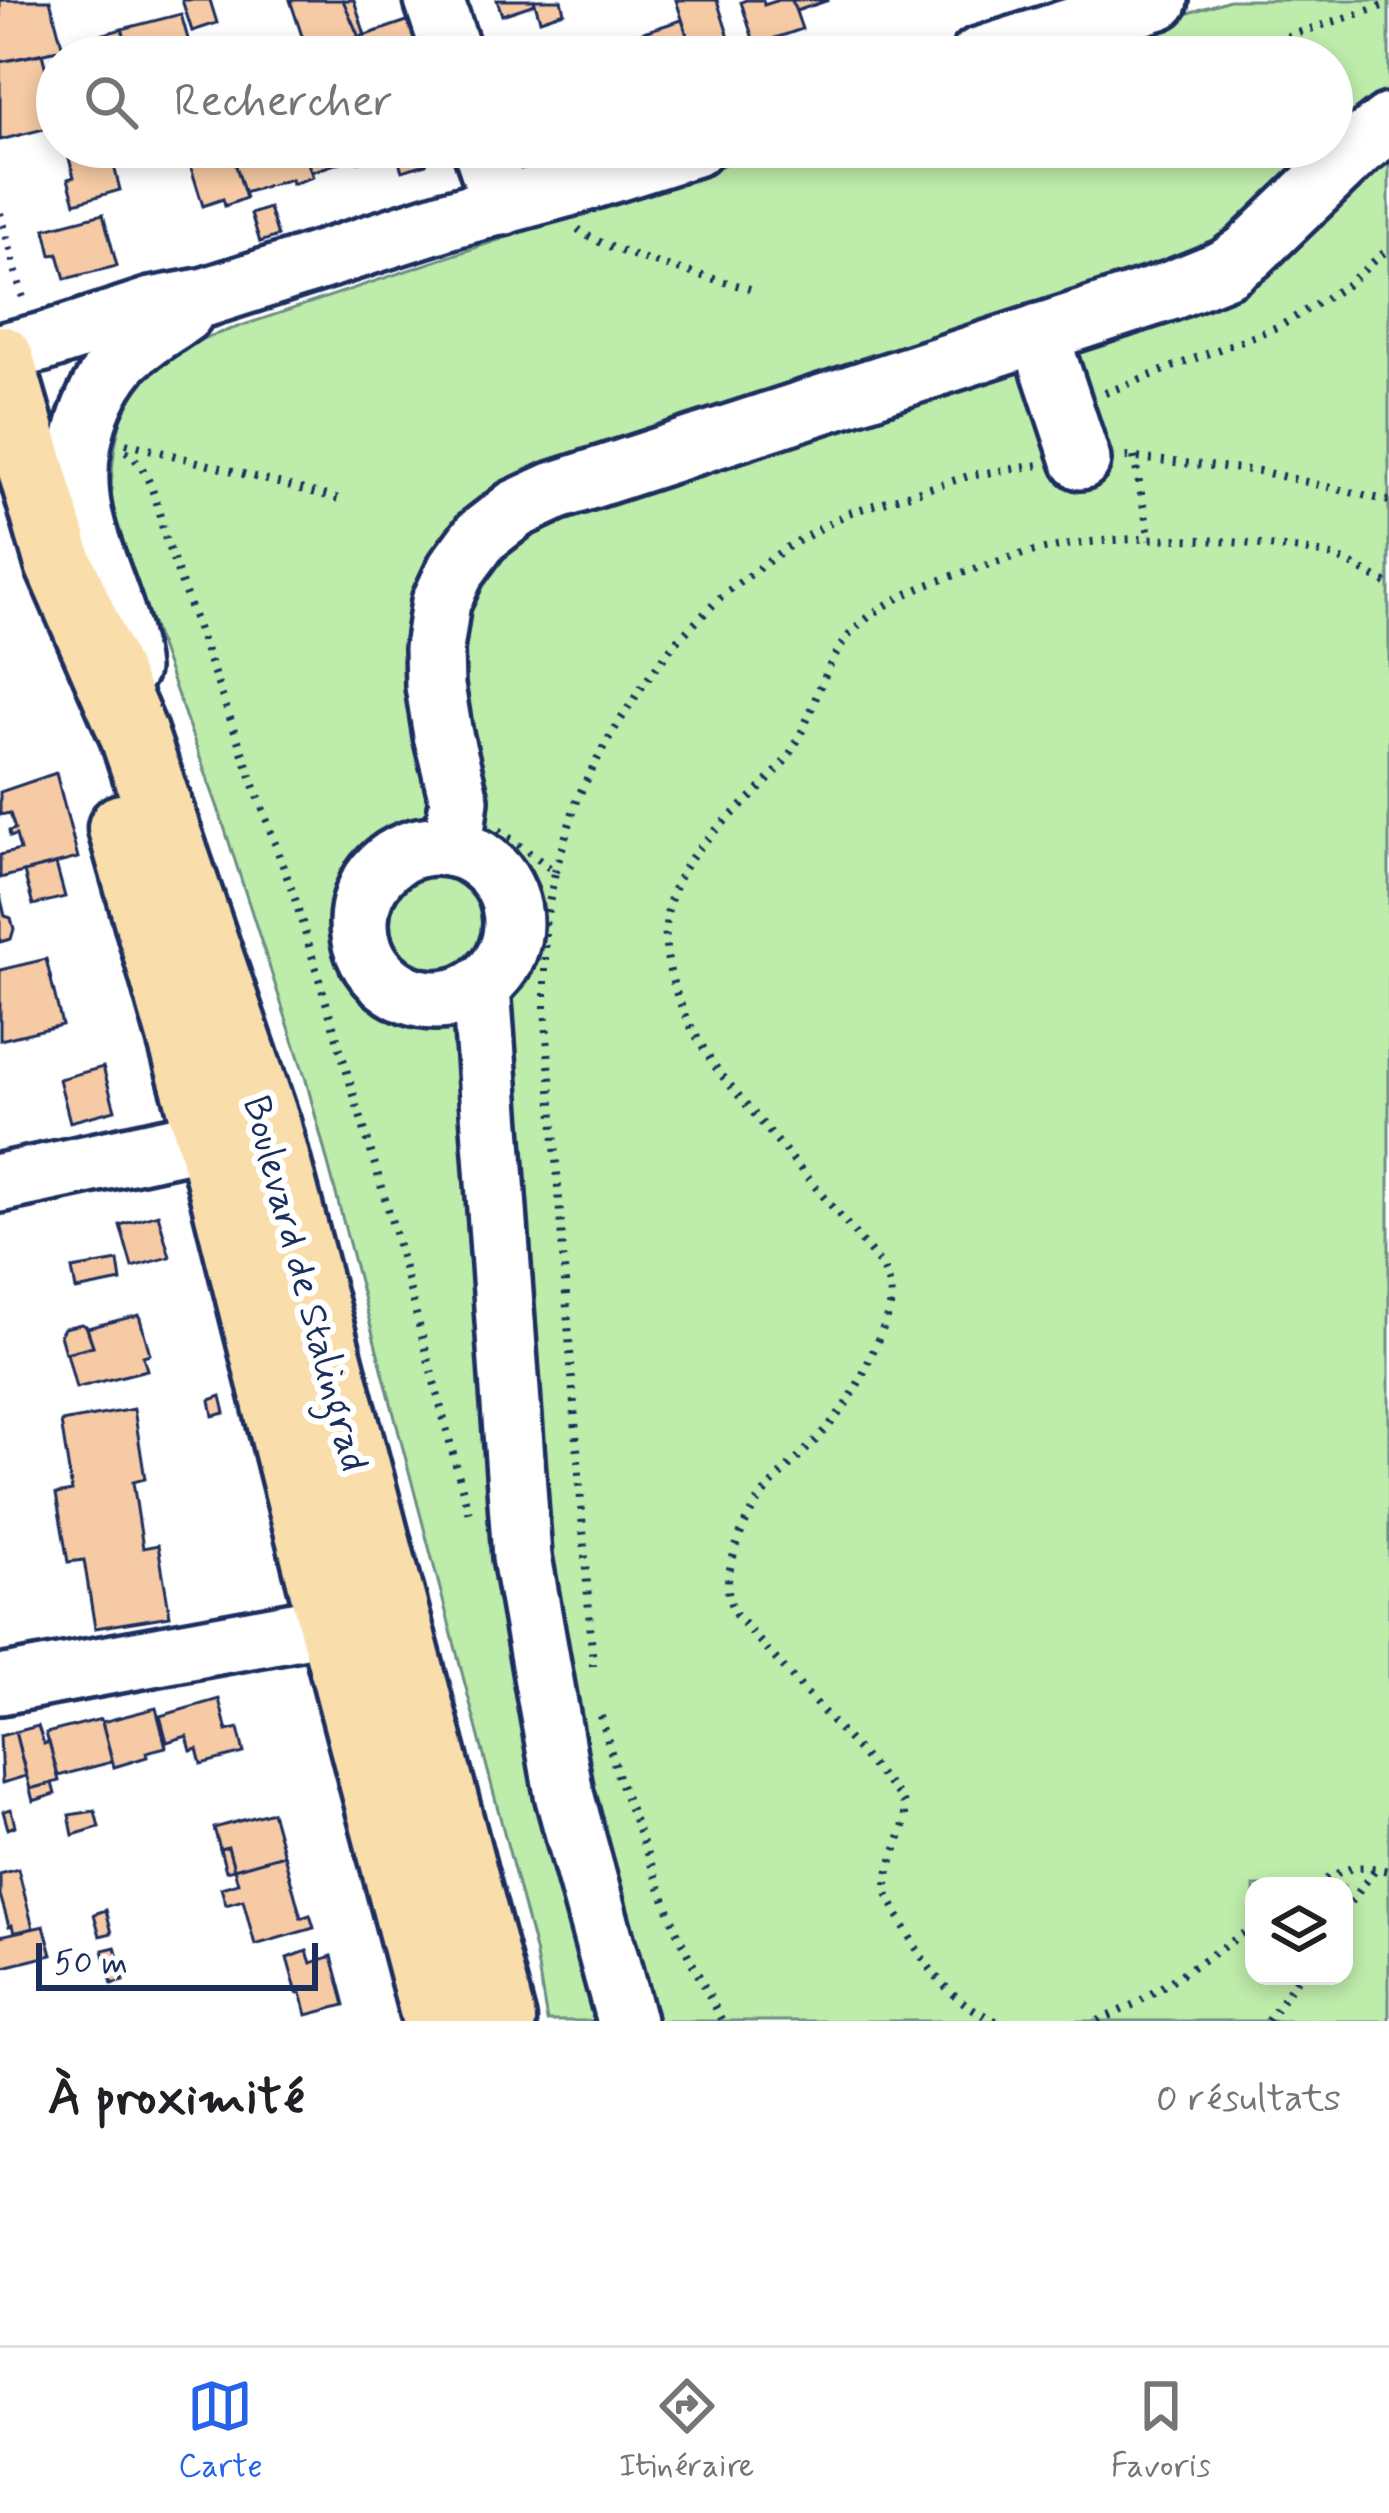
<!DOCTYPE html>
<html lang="fr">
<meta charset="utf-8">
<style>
body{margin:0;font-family:Mynerve,sans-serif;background:#f6f6f6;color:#202124}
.controls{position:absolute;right:36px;bottom:36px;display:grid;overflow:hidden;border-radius:24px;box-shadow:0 6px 18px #0003}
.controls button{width:108px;height:108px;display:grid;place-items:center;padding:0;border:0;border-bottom:3px solid #e0e0e0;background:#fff;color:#202124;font:60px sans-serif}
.scale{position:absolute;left:36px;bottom:30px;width:282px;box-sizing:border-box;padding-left:12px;border:6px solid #1b2f5e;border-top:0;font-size:33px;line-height:42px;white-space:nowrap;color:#1b2f5e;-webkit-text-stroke:9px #fff;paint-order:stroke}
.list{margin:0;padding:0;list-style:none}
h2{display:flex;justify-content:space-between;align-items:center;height:156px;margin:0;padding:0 48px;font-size:51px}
h2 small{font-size:39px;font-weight:400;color:#757577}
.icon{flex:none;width:66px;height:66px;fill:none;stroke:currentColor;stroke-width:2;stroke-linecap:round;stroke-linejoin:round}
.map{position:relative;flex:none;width:1389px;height:2021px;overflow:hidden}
.search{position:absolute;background:#fff;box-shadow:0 6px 18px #0003;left:36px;right:36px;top:36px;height:132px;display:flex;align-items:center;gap:30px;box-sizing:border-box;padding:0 42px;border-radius:66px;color:#757577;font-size:45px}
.sheet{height:324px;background:#fff}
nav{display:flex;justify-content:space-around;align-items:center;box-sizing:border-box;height:168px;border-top:3px solid #e0e0e0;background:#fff;font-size:33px;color:#757577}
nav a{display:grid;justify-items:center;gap:6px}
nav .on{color:#2563eb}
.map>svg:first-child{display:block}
</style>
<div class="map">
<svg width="1389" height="2021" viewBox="0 0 1389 2021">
<rect width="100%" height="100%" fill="#fff"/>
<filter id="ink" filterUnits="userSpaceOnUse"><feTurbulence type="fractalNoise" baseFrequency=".00833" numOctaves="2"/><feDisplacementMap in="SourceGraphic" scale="24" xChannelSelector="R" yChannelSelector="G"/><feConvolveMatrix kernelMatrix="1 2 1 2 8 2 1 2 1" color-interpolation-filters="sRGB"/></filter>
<g filter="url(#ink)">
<path fill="#beecaa" stroke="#6c8e84" stroke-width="3" fill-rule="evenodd" d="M1229,0h160v2021h-842l-12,-71 -229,-870 -88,-272 -106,-296c-4,-43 6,-124 44,-151 10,-7 23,-12 34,-18l587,-196h555v-90h-278zM1254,1886h90v90h-90z"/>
<g fill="#f5caa4" stroke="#1b2f5e" stroke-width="3">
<path d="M0,0h50l13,49 -63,13z"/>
<path d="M182,0h28l7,23 -25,8z"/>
<path d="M290,0h53l16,37 -51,17z"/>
<path d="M343,0h11l11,35 -6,2z"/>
<path d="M497,0h37l1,4 -33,11z"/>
<path d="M534,0h27l3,12 -24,8z"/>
<path d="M676,0h41l18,57h-41z"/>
<path d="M746,0h17l1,5 15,-5h13l10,29 -47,16 -14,-43z"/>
<path d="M792,0h37l-33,11z"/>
<path d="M181,14l12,43h-62l-9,-28z"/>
<path d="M410,20l7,22 -27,10 1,5h-45l-4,-14z"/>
<path d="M682,20l12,37h-67l-3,-8 26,-8 -3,-10z"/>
<path d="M122,29l9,28h-32l-6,-20z"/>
<path d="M647,31l3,10 -26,8 -3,-10z"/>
<path d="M42,54l12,46 -8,2 6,25 -52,13v-78z"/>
<path d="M54,100l3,25 -5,2 -6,-25z"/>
<path d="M66,147h33l2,5 9,-2 10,40 -45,13 -7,-24 6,-2z"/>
<path d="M239,147h64l10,30 -21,7 -1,-5 -47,14 -13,-43z"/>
<path d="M303,147h72l3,9 -20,6 -2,-5 -45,15z"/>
<path d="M375,147h51l3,11 -3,6 -24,7 -7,-21 -17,6z"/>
<path d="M231,150l15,48 -21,8 -2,-7 -20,7 -15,-48 17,-5 1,5z"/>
<path d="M269,208l9,28 -18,6 -9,-28z"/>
<path d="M103,214l14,52 -52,13 -7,-25 -7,1 -6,-26z"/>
<path d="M56,773l22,85 -78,20v-23l20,-5 -4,-15 -6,2 -1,-6 6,-2 -5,-16 -10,2v-23z"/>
<path d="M56,864l9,33 -32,8 -9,-33z"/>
<path d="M0,895l5,21 6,2 3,11 -3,10 -11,3z"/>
<path d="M46,959l16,66 -62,15v-70z"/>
<path d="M103,1067l12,43 -45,12 -11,-43z"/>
<path d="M158,1214l12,43 -38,10 -12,-42z"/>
<path d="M118,1261l3,20 -45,9 -4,-21z"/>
<path d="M139,1315l11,39 -7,2 4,14 -71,18 -9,-35 26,-7 -6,-18z"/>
<path d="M81,1324l5,2 7,20 -28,7 -5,-18 4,-7z"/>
<path d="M221,1396l4,17 -12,3 -3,-16z"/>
<path d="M134,1409l11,70 -12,3 10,66 15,-3 12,71 -75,12 -11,-68 -16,2 -12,-68 16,-3 -11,-69z"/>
<path d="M219,1699l8,32 11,-3 6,25 -43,11 -4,-15 -6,2 -4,-15 -20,6 -7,-26z"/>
<path d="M156,1708l10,39 -20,5 1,5 -33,10 -12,-45z"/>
<path d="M101,1719l11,43 -54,14 -12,-43z"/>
<path d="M38,1726l6,18 5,-2 10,39 -29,8 -15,-57z"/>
<path d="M15,1732l11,44 -24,7 -2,-47z"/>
<path d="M52,1783l3,11 -22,7 -3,-12z"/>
<path d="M11,1809l4,17 -7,3 -5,-18z"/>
<path d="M95,1811l4,16 -26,8 -4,-20z"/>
<path d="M272,1812l12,43 -50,14 -6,-22 -8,2 -6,-21z"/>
<path d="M228,1847l6,22 -8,2 -6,-22z"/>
<path d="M284,1855l17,63 9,-3 4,13 -59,17 -12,-45 -17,5 -5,-17 17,-5 -4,-14z"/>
<path d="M18,1869l15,59 -19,5 -2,-8 -3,1 -9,-31v-21z"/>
<path d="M106,1910l6,23 -12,3 -6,-22z"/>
<path d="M44,1926l8,29 -52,13v-32z"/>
<path d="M115,1947l9,34 -12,3 -9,-34z"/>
<path d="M307,1951l4,12 21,-7 13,49 -38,10 -6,-22h-4l-10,-35z"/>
</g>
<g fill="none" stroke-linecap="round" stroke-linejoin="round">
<defs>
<g id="minor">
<path d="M434,0l19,57"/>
<path d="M979,57l180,-57"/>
<path d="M482,147l20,59"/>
<path d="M1039,333l42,127"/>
<path d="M0,353l44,-11 107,-35 55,-10 244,-78 115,-31 130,-41"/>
<path d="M128,669c-5,-49 -29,-93 -42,-141 -16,-56 -5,-119 32,-165 14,-18 47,-36 66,-50"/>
<circle cx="436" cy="923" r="77"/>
<path d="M453,848l6,-48 -16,-65 -8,-49 -1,-37 7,-47 15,-32 25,-34 35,-27 39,-18 615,-200 57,-23 21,-15 110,-106 31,-24"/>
<path d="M481,987l41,570 42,237 62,227"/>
<path d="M0,1183l210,-45"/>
<path d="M0,1685l332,-61"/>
</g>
<g id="major">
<path d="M0,359l59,204 74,170 134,394 235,894"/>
<path d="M122,828l88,310 122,486 104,397"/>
</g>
</defs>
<use href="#minor" stroke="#1b2f5e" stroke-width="66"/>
<use href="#major" stroke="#1b2f5e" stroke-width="75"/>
<g stroke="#1b2f5e" stroke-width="8" stroke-dasharray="3 9" stroke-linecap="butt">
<path d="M1232,57l3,-4 154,-49"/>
<path d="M0,213l24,89"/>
<path d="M578,229c27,24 132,48 172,60"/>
<path d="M1105,393l177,-68 65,-40 42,-37"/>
<path d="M126,443l213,56"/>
<path d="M126,451c27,20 31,58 40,89l129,359 95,316 80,303"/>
<path d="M1126,457l133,14 130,30"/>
<path d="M1134,457l16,83"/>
<path d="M499,830l56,42 -10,53v83l48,658"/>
<path d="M555,872l22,-73 28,-55 38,-59 32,-42 49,-49 62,-46 62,-35 124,-38 68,-10"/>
<path d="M601,1716l17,61 60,158 44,86"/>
<path d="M1316,1886c29,-19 39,-22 73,-15"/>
<path d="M1344,1912l31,-43"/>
<path d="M996,2021c-60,-27 -79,-70 -108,-125 -7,-35 27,-67 14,-97l-166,-184c-10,-18 -10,-33 -4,-54 20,-80 63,-90 108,-149 18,-23 28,-49 39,-75 13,-28 17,-42 3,-71l-163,-194c-48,-68 -82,-153 -19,-225 26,-30 59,-53 84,-85 31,-41 35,-99 73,-135 30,-28 68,-42 105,-54 29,-9 58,-20 88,-25 68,-13 150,-11 219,-2 21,3 43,4 63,10 20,7 39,19 57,29"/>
<path d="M1098,2021l39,-18 117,-76"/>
<path d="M1268,2021l31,-45"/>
</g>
<use href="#minor" stroke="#fff" stroke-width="57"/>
<use href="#major" stroke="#f9deab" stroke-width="66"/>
</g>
</g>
<g text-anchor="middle" stroke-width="12" stroke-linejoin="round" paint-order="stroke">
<g font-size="39" fill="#1b2f5e" stroke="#fff">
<text transform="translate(307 1283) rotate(75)" y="14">Boulevard de Stalingrad</text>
</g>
</g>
</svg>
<div class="controls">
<button><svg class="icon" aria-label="layers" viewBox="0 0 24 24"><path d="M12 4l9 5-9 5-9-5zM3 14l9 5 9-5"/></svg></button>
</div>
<div class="scale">50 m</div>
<div class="search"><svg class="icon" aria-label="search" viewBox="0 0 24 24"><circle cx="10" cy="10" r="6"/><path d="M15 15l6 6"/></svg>Rechercher</div>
</div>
<section class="sheet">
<h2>À proximité<small>0 résultats</small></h2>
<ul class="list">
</ul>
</section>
<nav>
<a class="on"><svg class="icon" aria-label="map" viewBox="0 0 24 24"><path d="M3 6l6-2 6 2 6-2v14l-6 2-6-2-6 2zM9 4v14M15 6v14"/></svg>Carte</a>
<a><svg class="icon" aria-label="directions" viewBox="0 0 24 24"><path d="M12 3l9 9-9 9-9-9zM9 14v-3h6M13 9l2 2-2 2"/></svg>Itinéraire</a>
<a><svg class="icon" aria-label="saved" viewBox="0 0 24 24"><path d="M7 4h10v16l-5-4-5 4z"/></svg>Favoris</a>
</nav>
